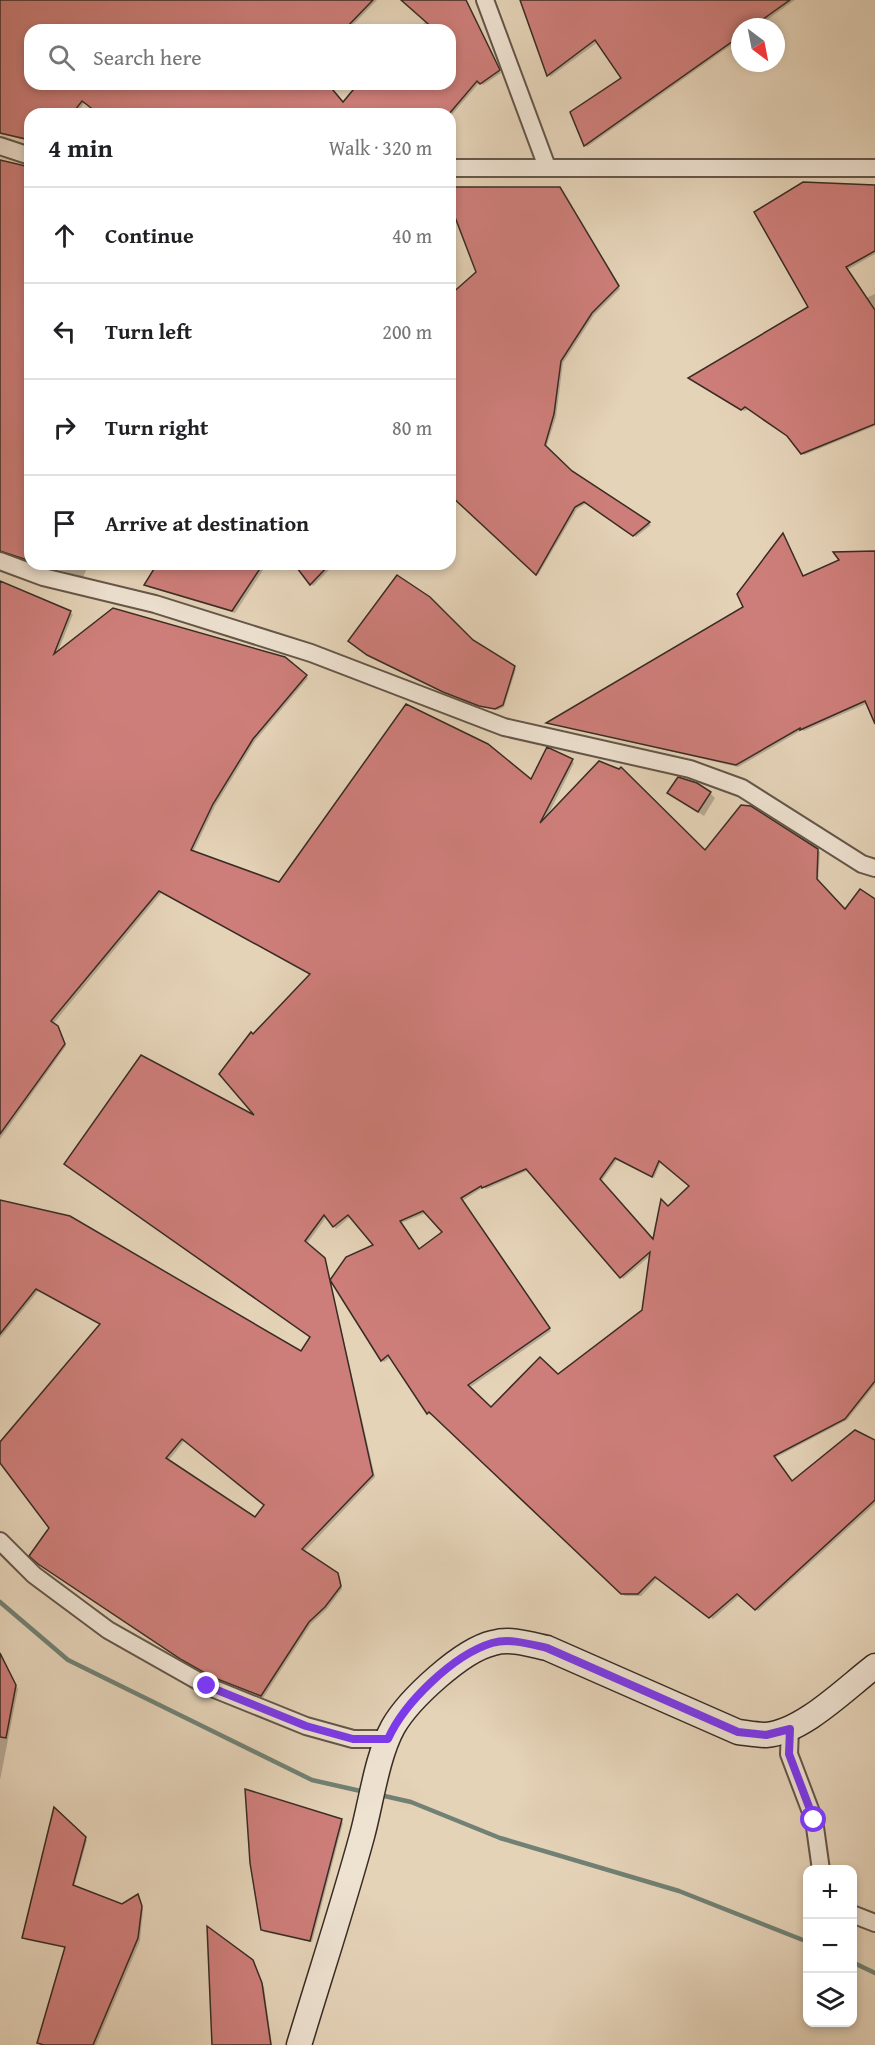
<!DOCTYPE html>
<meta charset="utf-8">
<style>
body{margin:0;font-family:"Gentium Book Plus",serif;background:#f2f2f2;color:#202124}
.controls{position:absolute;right:18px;bottom:18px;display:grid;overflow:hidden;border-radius:12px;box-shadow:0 3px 9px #0003}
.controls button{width:54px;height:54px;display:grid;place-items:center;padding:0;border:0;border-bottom:2px solid #e0e0e0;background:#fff;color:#202124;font:30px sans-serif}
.compass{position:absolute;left:731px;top:18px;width:54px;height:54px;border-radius:50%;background:#fff;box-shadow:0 3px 9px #0003;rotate:148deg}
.stop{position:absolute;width:18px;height:18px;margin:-14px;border:4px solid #7c3aed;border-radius:50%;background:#fff}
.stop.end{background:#7c3aed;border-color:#fff;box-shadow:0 2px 6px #0008}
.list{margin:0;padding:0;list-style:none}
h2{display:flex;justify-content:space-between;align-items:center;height:78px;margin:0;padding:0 24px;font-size:26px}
h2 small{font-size:20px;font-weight:400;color:#757577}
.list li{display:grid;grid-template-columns:39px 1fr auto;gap:18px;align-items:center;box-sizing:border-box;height:96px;padding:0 24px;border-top:2px solid #e0e0e0}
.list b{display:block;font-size:22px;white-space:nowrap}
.list em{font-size:20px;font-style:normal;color:#757577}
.icon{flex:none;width:33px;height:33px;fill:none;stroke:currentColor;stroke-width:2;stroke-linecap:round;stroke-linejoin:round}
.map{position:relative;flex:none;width:875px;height:2045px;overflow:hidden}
.search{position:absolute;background:#fff;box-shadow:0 3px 9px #0003;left:24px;top:24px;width:432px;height:66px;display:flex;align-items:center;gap:15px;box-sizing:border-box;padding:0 21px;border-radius:18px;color:#757577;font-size:22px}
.panel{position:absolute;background:#fff;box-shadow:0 3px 9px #0003;left:24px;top:108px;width:432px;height:462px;border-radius:18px}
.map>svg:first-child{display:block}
</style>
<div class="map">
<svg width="875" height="2045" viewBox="0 0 875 2045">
<rect width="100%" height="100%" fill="#e5d3b8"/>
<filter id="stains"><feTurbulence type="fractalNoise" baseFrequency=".00333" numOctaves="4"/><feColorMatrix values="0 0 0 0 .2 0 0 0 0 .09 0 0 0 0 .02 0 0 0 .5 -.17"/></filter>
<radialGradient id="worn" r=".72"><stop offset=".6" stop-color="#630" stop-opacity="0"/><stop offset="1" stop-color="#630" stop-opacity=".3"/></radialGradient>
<g fill="#0003" fill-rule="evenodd">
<path d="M0,0h377l-29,30h-318v54h297l16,20 17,-20h90v-54h-33l9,-9 -24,-21h64l35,73 -18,12 -3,-3 -30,35v-3h-349l-16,-12 -9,12h-46v27l-30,-7z"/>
<path d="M522,0h273l-38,27h-17v12l-153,108 -2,-2 38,-66 -25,-37 -48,35z"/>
<path d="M875,186v68l-28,16 19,28 9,-4v132l-71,29 -14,-18 -42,-28 -4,2 -52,-31 118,-72z"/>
<path d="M450,188l112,3 58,98 -26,26 -31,48 -7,54 -10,31 25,24 80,53 -15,12 -49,-34 -10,6 -39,66 -88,-82v-196l27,-25 -27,-72z"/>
<path d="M784,536l19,41 72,-24v167l-7,-17 -64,28 -2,-1 -64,37 -189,-44 196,-116z"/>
<path d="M36,564h53l-6,13z"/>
<path d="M159,564h108l-32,49 -87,-26 -2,-2z"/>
<path d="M296,564h39l-22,22z"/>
<path d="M0,583l73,31 -16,40 227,4 24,20 -53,63 -40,65 -22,46 86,31 252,-102 41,-20 2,2 -28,56 159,33 112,-2 3,2 -2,31 27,29 30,-11v484l-28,35 -72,38 17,24 83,-41v63l-117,107 -18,-16 -27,24 -55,-41 -17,18h-16l-193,-182 -2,1 -39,-58 -7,5 -2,-2 -7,-114 -24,-30 -15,13 -9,-13 -21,29 20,17 49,215 -71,75 33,22 3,3 2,12 -15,20 -16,15 -48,74 -48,-20 -164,-150 -51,-67v-17l101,-120 -62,-34 -39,48v-137l302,152 9,-15 -51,-218 -7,-84 58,-61 -149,-83 -109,132 7,6 6,16 -66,93zM617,1160l37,18 7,-16 30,24 -23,22 -14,34 -53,-60zM529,1170l94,109 28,-24 -7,56 -86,65 -67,33 -22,-21 82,-57 -89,-130 22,-14 2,2zM426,1213l18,20 -24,17 -19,-27zM185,1440l80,65 -10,14 -87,-58z"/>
<path d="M472,641l44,28 -12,38 -6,3 -16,-3 -35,-13 -76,-37 -19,-14z"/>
<path d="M710,793l5,5 -11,18 -29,-18z"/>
<path d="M0,1653l18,36 -18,91z"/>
<path d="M55,1810l32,30 -13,47 48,18 15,-9 6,13 -3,32 -44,104h-54l-3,-2 27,-95 -40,-8 -2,-2z"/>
<path d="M341,1820l2,3 -31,119 -48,-10 -2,-2z"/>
<path d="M252,1961l12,26 8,58h-58z"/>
</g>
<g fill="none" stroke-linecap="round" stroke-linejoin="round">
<g stroke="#718174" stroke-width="4.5">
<path d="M0,1602l68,58 244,120 53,12"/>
<path d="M380,1795l31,7 89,36 179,53 129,51"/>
<path d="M852,1962l23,11"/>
</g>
</g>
<g fill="#ce7e7a" stroke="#392c24" stroke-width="1.5" fill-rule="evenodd">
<path d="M0,0h373l-29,30h-314v54h298l15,18 15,-18h92v-54h-15l-34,-30h65l34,70 -20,14 -3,-3 -28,33h-350l-17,-13 -10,13h-42v26l-30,-7z"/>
<path d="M520,0h270l-38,27h-12v9l-156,110 -14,-34 51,-34 -26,-38 -48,36z"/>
<path d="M0,160l30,7v394l-30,-10z"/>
<path d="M803,182l72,3v66l-29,16 29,43v114l-74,30 -14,-18 -42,-29 -4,3 -53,-32 120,-71 -54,-95z"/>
<path d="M450,187h110l59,99 -27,27 -31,48 -7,53 -9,31 27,26 78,51 -17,14 -49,-34 -9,5 -39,68 -86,-80v-200l26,-23 -26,-68z"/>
<path d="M783,533l20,43 36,-16 -6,-8 42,-1v173l-10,-23 -65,29v-2l-64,37 -190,-42 197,-116 -6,-13z"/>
<path d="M157,564h106l-31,47 -88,-26z"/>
<path d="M294,564h36l-20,21z"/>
<path d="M397,575l33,22 43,43 42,26 -12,39 -8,4 -16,-3 -36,-14 -76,-37 -19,-14z"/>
<path d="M0,581l71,30 -17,43 59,-46 172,49 22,18 -54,64 -40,65 -22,46 88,32 127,-178 82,40 43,35 16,-32 26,12 -33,64 59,-62 20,8 2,-2 84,83 36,-45 10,1 67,43 -1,30 28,30 15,-20 15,10v482l-30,38 -71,37 18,25 63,-51 20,10v60l-120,110 -18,-16 -28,24 -54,-41 -17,17h-17l-192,-182 -2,2 -39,-59 -7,6 -51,-81 16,-23 27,-12 -25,-30 -15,12 -9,-12 -19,26 20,17 48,217 -71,74 36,24 3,13 -16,21 -16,15 -48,74 -49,-19 -30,-17 -144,-96 -9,-8 20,-28 -49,-65v-21l100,-118 -64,-35 -36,45v-134l70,16 231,135 9,-14 -246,-173 77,-109 113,60 -35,-41 32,-42 2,2 57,-60 -151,-83 -108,130 7,5 7,18 -65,90zM615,1158l37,19 7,-16 30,25 -21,20 -7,-7 -8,40 -53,-60zM526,1169l94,109 30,-26 -8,58 -84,64 -18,-17 -49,50 -23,-22 82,-57 -89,-130 20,-12 1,2zM423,1211l19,21 -23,17 -19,-28zM182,1439l82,66 -9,12 -89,-59z"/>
<path d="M678,777l19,6 14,9 -13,20 -31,-19z"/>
<path d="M0,1653l16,32 -10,53 -6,-1z"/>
<path d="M245,1789l97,30 -32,122 -49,-11 -11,-67z"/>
<path d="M54,1807l32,30 -13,48 49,19 16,-10 4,12 -4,32 -45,107h-49l-7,-2 28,-96 -43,-9z"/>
<path d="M207,1926l46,34 9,23 9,62h-59z"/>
</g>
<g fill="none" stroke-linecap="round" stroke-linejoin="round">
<defs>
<g id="street">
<path d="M485,0l62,167"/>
<path d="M0,146l30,10"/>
<path d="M450,168h425"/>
<path d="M0,561l43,16 112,27 156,49 193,74 186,42 52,19 120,76 13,4"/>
<path d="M0,1541l34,34 74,55 99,56 99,40 47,13h35"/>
<path d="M790,1729l-1,25 25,66 7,50"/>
<path d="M852,1914l23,9"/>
</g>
<path id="secondary" d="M299,2045c21,-70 44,-139 63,-209 9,-33 15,-80 31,-109 16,-28 69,-77 100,-84 18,-5 36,1 54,5l191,84c9,1 19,3 28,3 37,-3 80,-47 109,-69"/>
</defs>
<use href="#street" stroke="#645649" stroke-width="20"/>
<use href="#secondary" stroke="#392c24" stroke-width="27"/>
<use href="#street" stroke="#eee2d1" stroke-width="16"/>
<use href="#secondary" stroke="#eee2d1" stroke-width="24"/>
</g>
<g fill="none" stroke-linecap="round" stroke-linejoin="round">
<path stroke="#7c3aed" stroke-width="8" d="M207,1686l99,40 47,13h35c16,-36 65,-84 104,-96 18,-5 37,1 55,5l191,84 28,3 24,-6 -1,25 25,66"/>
</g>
<rect width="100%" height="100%" filter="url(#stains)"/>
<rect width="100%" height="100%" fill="url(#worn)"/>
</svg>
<div class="controls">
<button>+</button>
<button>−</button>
<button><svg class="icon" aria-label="layers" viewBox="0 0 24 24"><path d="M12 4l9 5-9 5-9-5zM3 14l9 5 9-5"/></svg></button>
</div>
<svg class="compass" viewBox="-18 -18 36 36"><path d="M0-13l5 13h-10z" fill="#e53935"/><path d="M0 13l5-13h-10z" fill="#757577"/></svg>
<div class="stop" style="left:814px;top:1820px"></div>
<div class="stop end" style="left:207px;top:1686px"></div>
<div class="search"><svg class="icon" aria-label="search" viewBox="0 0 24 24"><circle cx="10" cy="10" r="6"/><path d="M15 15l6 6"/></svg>Search here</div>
<section class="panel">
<h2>4 min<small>Walk · 320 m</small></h2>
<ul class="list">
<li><svg class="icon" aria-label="ahead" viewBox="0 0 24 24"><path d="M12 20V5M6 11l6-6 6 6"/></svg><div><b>Continue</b></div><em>40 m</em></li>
<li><svg class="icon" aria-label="left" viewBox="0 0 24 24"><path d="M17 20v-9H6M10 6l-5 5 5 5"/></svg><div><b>Turn left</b></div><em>200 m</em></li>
<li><svg class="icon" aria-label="right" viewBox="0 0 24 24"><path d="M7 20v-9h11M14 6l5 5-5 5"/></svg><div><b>Turn right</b></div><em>80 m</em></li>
<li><svg class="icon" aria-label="arrive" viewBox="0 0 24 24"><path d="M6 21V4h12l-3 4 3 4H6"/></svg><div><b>Arrive at destination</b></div></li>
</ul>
</section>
</div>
